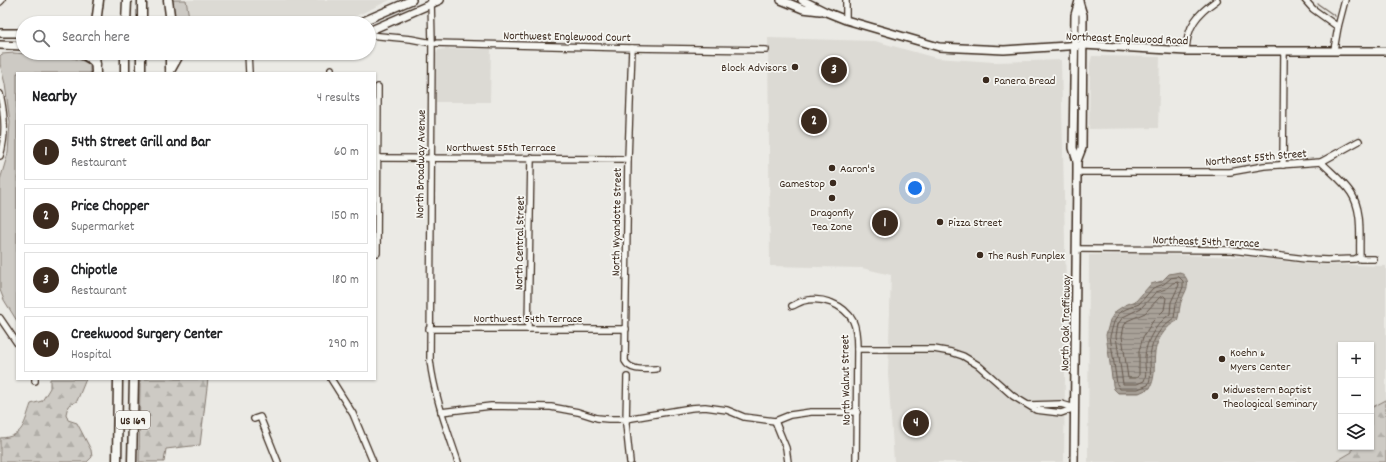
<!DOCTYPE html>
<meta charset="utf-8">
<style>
body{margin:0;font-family:Dekko,sans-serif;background:#f2f2f2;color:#202124}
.controls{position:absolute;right:12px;bottom:12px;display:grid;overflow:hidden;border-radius:0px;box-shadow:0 1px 3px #0004}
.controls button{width:36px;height:36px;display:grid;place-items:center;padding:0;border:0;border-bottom:1px solid #e0e0e0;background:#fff;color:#202124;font:20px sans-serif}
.you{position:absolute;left:915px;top:188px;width:14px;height:14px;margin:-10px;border:3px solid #fff;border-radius:50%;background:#1a73e8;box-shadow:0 0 0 6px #1a73e833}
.badge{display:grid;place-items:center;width:26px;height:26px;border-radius:50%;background:#3b2a1e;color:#fff;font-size:13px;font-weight:700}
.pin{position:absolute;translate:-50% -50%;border:2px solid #fff;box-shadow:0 1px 4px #0006}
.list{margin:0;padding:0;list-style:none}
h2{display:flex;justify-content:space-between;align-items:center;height:52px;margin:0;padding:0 16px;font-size:17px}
h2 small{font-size:13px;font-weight:400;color:#757577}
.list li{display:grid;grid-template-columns:26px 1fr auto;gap:12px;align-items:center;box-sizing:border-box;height:56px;margin:0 8px 8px;padding:0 8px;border:1px solid #e0e0e0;border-radius:0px}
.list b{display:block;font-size:15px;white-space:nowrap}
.list p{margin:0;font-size:13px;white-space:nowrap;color:#757577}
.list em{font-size:13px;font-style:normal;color:#757577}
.icon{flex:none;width:22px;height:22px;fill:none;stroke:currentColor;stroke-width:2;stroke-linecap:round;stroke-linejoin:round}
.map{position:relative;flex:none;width:1386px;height:462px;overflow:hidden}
.search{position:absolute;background:#fff;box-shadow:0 1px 3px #0004;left:16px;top:16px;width:360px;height:44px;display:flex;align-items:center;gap:10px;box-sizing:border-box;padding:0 14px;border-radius:22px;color:#757577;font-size:15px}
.panel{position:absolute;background:#fff;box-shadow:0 1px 3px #0004;left:16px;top:72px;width:360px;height:308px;border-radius:0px}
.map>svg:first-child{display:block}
</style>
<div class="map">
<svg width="1386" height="462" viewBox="0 0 1386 462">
<defs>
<pattern id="forest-firs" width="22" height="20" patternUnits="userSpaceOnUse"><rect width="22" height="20" fill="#cdcac4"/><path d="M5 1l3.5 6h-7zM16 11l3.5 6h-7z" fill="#b1aea8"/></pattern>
<pattern id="water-rules" width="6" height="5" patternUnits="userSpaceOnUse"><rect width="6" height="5" fill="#a8a198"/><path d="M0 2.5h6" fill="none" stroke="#8a837b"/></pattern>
</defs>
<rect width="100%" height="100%" fill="#ebeae5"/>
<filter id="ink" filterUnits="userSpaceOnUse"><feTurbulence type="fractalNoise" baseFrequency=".025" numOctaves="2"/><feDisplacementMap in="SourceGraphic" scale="8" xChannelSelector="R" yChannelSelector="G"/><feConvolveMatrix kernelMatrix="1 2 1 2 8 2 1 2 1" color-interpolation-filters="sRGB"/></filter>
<g filter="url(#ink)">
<g fill="#dcdad4" fill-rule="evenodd">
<path d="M186,0h204l-38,18 -21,5h-141z"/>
<path d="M768,38l107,3 61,17 58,4 67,-2 5,227 -2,175h-170l-6,-88 3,-99 -29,-7 -92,-2z"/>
<path d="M445,49h46l-1,53h-54v-48l2,-4z"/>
<path d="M1092,56l68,1 -2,71 -69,1 1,-65z"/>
<path d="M1143,254l106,3 61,7 76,2v196h-298l1,-207zM1341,345h30v102h-30z"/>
</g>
<g fill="#cdcac4" stroke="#847a71">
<path d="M172,0h14l4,23h-14z"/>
<path d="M14,53c19,2 61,0 76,12v8h-73v248l-13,-21 -4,-10v-110l8,-27 2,-31 -5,-38 -5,-20v-8l2,-2z"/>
</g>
<g fill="url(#forest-firs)" stroke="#847a71">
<path d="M50,379h36l-9,22 -9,5 -2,8 2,6 9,3 14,27 1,7 -5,5h-87v-24c24,-1 24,-15 31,-34l11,-3 8,-13z"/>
<path d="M140,379h68l-8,66 -34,4 -2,13h-25z"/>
<path d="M1386,400v62h-51l17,-10v-5h19v-39z"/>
</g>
<path fill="url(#water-rules)" stroke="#7c7167" d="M1180,272c16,11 2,21 0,34 -1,5 -1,10 -3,15 -8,4 -11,8 -16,15 -12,19 -2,34 -11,52l-11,5h-21l-4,-4 -1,-4 -7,-50 4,-15 6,-9 9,-6 11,-4 15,-17 11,-3 7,-7z"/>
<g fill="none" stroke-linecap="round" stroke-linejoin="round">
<g stroke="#675a4f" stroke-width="1">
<path d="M1179,277l4,4v6l-7,17 -2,14c-14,9 -24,24 -24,42 0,9 2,16 -2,25l-10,4h-18l-3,-5 -7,-48 4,-14 5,-9 7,-4 13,-5 14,-16 11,-4 7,-6z"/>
<path d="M1173,283l5,-1 1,3 -8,17 -1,12c-15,11 -26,29 -25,48 0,7 2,12 -1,19l-7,3h-14l-7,-48 2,-12 5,-7 18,-9 15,-16 10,-3z"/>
<path d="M1164,296l2,2 -2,12 -11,11 -10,16 -4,14v25l-3,2h-8l-6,-42 2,-10 3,-5 18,-8 14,-15z"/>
</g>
<path stroke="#7c7167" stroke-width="1.5" d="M1318,4l17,12"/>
<defs>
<g id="minor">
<path d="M431,0l1,43 -2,317c4,35 17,69 28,102"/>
<path d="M1305,0l8,9 25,18"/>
<path d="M0,2l2,-2"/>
<path d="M846,20v-20"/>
<path d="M369,35l42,4 21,4 200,5 134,2"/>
<path d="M632,48l-4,111 -3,202c6,11 21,8 31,8"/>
<path d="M1334,50l4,-23 7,-27"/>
<path d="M1186,51c1,-25 11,-37 31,-51"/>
<path d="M248,53l1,20"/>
<path d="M331,73v-4"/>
<path d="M0,94c5,21 6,42 0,62"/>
<path d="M375,158l253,1"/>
<path d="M1321,162c10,10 23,20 30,31 12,18 8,44 9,64l-3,1"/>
<path d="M1283,165l1,-114"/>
<path d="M1077,172h153l34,-6 57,-4 38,-21"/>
<path d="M1076,249l156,1 74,9 21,1 28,-1 2,-1 3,1h14"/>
<path d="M377,253l1,-166"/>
<path d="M792,306c3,-1 7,-4 11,-5 18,-5 41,3 50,20 4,8 4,19 4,28l-1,113"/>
<path d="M0,318l17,25"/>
<path d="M429,329h197"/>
<path d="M528,329l3,-171"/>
<path d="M857,349h77l17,3 12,4 15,9 35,31 23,14 25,3 14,-5"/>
<path d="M627,377l-1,47 4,38"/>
<path d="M35,379v2"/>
<path d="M331,379l22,35 20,48"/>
<path d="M1029,405l32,-1 14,4"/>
<path d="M441,412l50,-6 60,1 27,5 19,6 11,1h18l65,-11 14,-1 22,3 17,7 31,4 15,-6 21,-3h46"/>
<path d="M254,419l6,-2 18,45"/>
<path d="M775,421l11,27 2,14"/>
</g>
<g id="major">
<path d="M781,0l22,9 17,2"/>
<path d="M802,0l24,12 20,8 93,27 65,3 79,-5 103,6h200"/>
<path d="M359,23l53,-23"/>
<path d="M369,31l71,-31"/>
<path d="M0,33h23"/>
<path d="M0,45l23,1"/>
<path d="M1077,161l5,-13 1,-133 -4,-13"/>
<path d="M1074,462l3,-290v-11l-4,-13 2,-133 4,-14"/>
</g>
<g id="highway">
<path d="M168,0l3,23"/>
<path d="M96,23l3,-23"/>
<path d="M126,23l1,-23"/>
<path d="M142,23v-23"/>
<path d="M81,53l11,7 4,4"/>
<path d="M95,53l1,20"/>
<path d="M170,53v15"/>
<path d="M170,71l10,-18"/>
<path d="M125,73v-20"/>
<path d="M141,73v-20"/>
<path d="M117,462l1,-83"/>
<path d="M132,462l2,-83"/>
</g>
</defs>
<use href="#minor" stroke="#3b2a1e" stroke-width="8"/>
<use href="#major" stroke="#3b2a1e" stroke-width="10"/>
<use href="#highway" stroke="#3b2a1e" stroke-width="11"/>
<use href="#minor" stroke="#f6f6f2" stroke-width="5.5"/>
<use href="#major" stroke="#f6f6f2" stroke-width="7"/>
<use href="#highway" stroke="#f6f6f2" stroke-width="8"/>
</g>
</g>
<g fill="#3b2a1e" stroke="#f6f6f2" stroke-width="1.5">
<circle cx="795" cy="67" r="4"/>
<circle cx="986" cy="80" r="4"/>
<circle cx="832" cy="168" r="4"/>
<circle cx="833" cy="183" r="4"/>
<circle cx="832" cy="198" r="4"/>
<circle cx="940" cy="222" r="4"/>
<circle cx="980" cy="255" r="4"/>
<circle cx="1222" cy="359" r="4"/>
<circle cx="1215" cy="396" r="4"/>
</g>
<g text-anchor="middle" stroke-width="3.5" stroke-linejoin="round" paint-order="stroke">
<rect fill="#f6f6f2" stroke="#73675e" stroke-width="1" x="116" y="411" width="34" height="18" rx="3"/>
<g font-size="11" font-weight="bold" fill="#3b2a1e">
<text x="133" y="424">US 169</text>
</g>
<g font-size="12" fill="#3b2a1e" stroke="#f6f6f2">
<text transform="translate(567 36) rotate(1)" y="4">Northwest Englewood Court</text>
<text transform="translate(1127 38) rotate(2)" y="4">Northeast Englewood Road</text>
<text x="501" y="151">Northwest 55th Terrace</text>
<text transform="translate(1256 157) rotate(-5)" y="4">Northeast 55th Street</text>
<text transform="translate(420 164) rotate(-89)" y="4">North Broadway Avenue</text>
<text transform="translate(616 222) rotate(-89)" y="4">North Wyandotte Street</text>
<text transform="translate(1206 241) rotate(2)" y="4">Northeast 54th Terrace</text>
<text transform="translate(519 243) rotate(-89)" y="4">North Central Street</text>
<text x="528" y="322">Northwest 54th Terrace</text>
<text transform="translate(1065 323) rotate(-89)" y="4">North Oak Trafficway</text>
<text transform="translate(845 380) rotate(-91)" y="4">North Walnut Street</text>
</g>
<g font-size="12" fill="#3b2a1e" stroke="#f6f6f2" text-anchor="start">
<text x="787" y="71" text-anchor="end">Block Advisors</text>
<text x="994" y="84">Panera Bread</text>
<text x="840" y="172">Aaron's</text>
<text x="825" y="187" text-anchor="end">GameStop</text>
<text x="832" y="216" text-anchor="middle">Dragonfly<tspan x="832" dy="14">Tea Zone</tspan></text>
<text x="948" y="226">Pizza Street</text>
<text x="988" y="259">The Rush Funplex</text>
<text x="1230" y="356">Koehn &amp;<tspan x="1230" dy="14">Myers Center</tspan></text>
<text x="1223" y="393">Midwestern Baptist<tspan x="1223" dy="14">Theological Seminary</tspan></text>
</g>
</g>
</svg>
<div class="controls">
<button>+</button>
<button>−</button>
<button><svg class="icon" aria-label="layers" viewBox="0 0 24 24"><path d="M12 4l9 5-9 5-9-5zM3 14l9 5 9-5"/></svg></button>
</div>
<div class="you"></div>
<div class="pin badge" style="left:885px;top:223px">1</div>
<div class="pin badge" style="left:814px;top:121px">2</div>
<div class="pin badge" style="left:834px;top:70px">3</div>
<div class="pin badge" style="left:916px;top:423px">4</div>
<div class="search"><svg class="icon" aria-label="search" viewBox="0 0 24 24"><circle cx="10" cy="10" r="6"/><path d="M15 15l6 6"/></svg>Search here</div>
<section class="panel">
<h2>Nearby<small>4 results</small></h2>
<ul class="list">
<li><span class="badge">1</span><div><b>54th Street Grill and Bar</b><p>Restaurant</p></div><em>60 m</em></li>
<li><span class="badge">2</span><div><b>Price Chopper</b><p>Supermarket</p></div><em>150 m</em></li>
<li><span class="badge">3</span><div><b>Chipotle</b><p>Restaurant</p></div><em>180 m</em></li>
<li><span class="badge">4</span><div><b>Creekwood Surgery Center</b><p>Hospital</p></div><em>290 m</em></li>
</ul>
</section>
</div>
